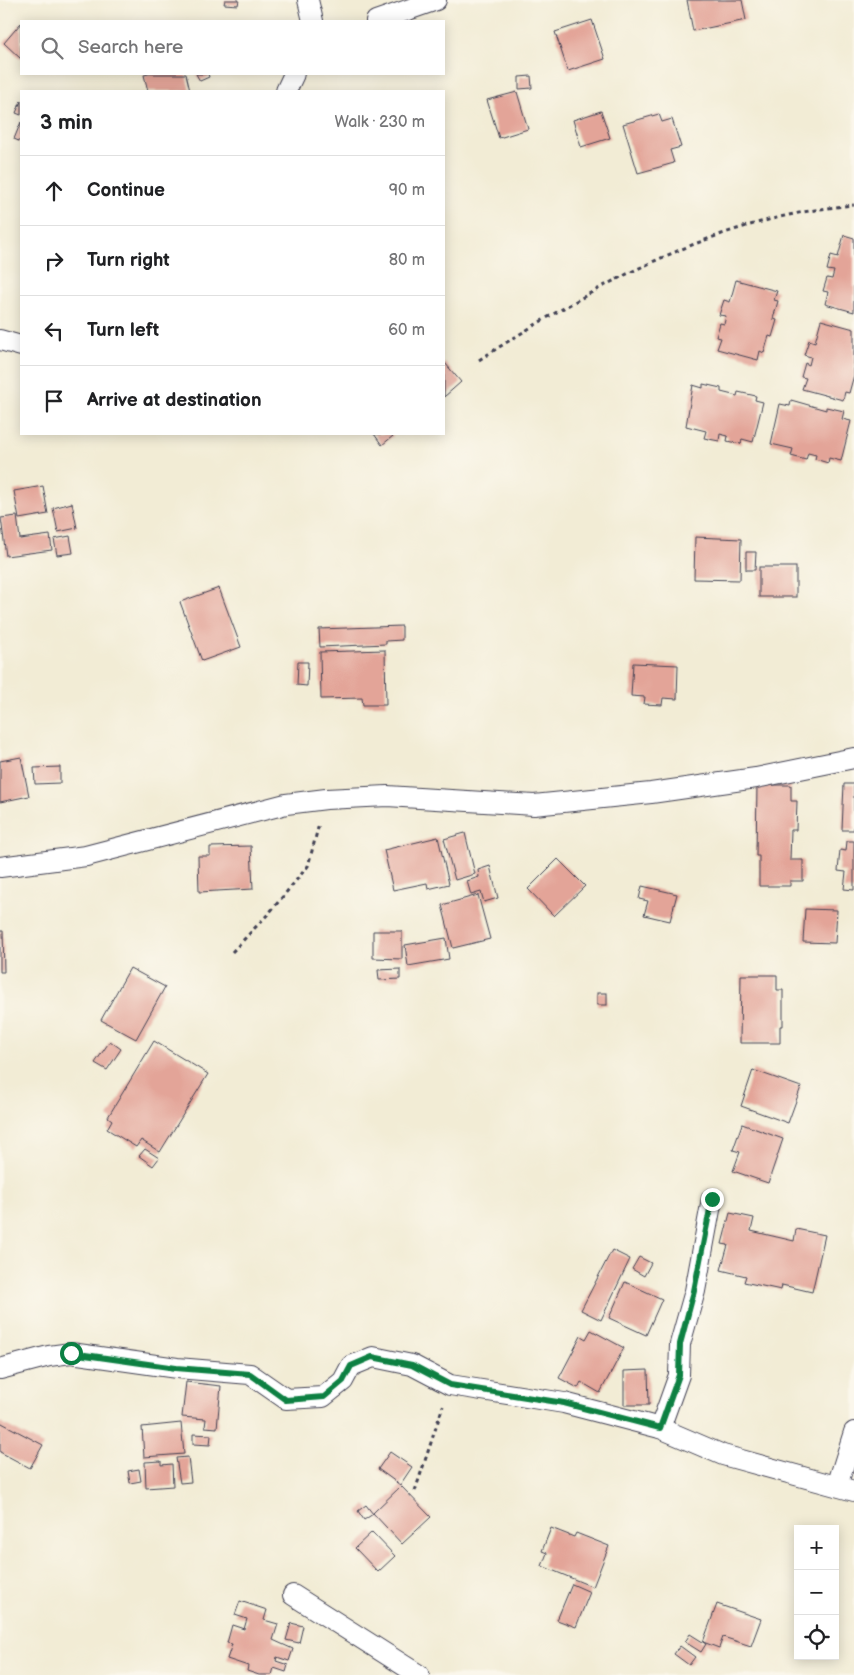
<!DOCTYPE html>
<meta charset="utf-8">
<style>
body{margin:0;font-family:"Balsamiq Sans",sans-serif;background:#f6f6f6;color:#202124}
.controls{position:absolute;right:15px;bottom:15px;display:grid;overflow:hidden;border-radius:0px;box-shadow:0 2px 12px #0003}
.controls button{width:45px;height:45px;display:grid;place-items:center;padding:0;border:0;border-bottom:1px solid #e0e0e0;background:#fff;color:#202124;font:25px sans-serif}
.stop{position:absolute;width:15px;height:15px;margin:-11px;border:4px solid #0b8043;border-radius:50%;background:#fff}
.stop.end{background:#0b8043;border-color:#fff;box-shadow:0 1px 5px #0008}
.list{margin:0;padding:0;list-style:none}
h2{display:flex;justify-content:space-between;align-items:center;height:65px;margin:0;padding:0 20px;font-size:21px}
h2 small{font-size:16px;font-weight:400;color:#757577}
.list li{display:grid;grid-template-columns:32px 1fr auto;gap:15px;align-items:center;box-sizing:border-box;height:70px;padding:0 20px;border-top:1px solid #e0e0e0}
.list b{display:block;font-size:19px;white-space:nowrap}
.list em{font-size:16px;font-style:normal;color:#757577}
.icon{flex:none;width:28px;height:28px;fill:none;stroke:currentColor;stroke-width:2;stroke-linecap:round;stroke-linejoin:round}
.map{position:relative;flex:none;width:854px;height:1675px;overflow:hidden}
.search{position:absolute;background:#fff;box-shadow:0 2px 12px #0003;left:20px;top:20px;width:425px;height:55px;display:flex;align-items:center;gap:12px;box-sizing:border-box;padding:0 18px;border-radius:0px;color:#757577;font-size:19px}
.panel{position:absolute;background:#fff;box-shadow:0 2px 12px #0003;left:20px;top:90px;width:425px;height:345px;border-radius:0px}
.map>svg:first-child{display:block}
</style>
<div class="map">
<svg width="854" height="1675" viewBox="0 0 854 1675">
<rect width="100%" height="100%" fill="#fbf7ec"/>
<filter id="ink" filterUnits="userSpaceOnUse"><feTurbulence type="fractalNoise" baseFrequency=".02" numOctaves="2"/><feDisplacementMap in="SourceGraphic" scale="10" xChannelSelector="R" yChannelSelector="G"/><feConvolveMatrix kernelMatrix="1 2 1 2 8 2 1 2 1" color-interpolation-filters="sRGB"/></filter>
<filter id="wash" filterUnits="userSpaceOnUse"><feTurbulence type="fractalNoise" baseFrequency=".0096" numOctaves="4" result="noise"/><feDisplacementMap in="SourceGraphic" scale="20" xChannelSelector="R" yChannelSelector="G"/><feGaussianBlur stdDeviation="1.12" result="paint"/><feColorMatrix in="noise" values="0 0 0 0 0 0 0 0 0 0 0 0 0 0 0 0 0 1.4 0 .05"/><feComposite in="paint" operator="in"/></filter>
<g filter="url(#wash)">
<rect width="100%" height="100%" fill="#f2ecd5"/>
<g id="blocks">
<g fill="#e3a498">
<path d="M225,0h14l-1,5 -14,-1z"/>
<path d="M687,0h55l4,20 -53,11z"/>
<path d="M592,20l13,39 -37,12 -13,-39z"/>
<path d="M21,23v36l-17,-16z"/>
<path d="M149,74h37l4,17h-42l-4,-16z"/>
<path d="M196,74h12l1,3 -9,4z"/>
<path d="M531,76l1,12 -13,1v-12z"/>
<path d="M517,92l11,37 -29,9 -12,-38z"/>
<path d="M21,101v14l-5,-2z"/>
<path d="M601,111l9,27 -29,9 -8,-27z"/>
<path d="M659,114l3,8 10,-3 9,28 -11,3 4,13 -36,10 -15,-49z"/>
<path d="M21,122v20l-7,-3z"/>
<path d="M844,235l10,3v74l-29,-8 3,-12 -5,-1 4,-13 5,1 2,-8 -7,-1 4,-15 7,2z"/>
<path d="M736,280l41,11 -3,9 4,1 -5,18 4,1 -5,17 -3,-1 -5,17 -4,-2 -2,9 -41,-11 4,-11 -5,-1 4,-14 4,1 2,-8 -7,-1 5,-15 6,2z"/>
<path d="M821,320l33,9v46l-5,18 -4,-1 -2,8 -41,-11 4,-11 -5,-1 4,-14 4,2 2,-8 -7,-2 5,-15 6,2z"/>
<path d="M445,363l16,19 -17,15v-33z"/>
<path d="M703,384l18,4v4l16,4 1,-4 18,4 -1,4 8,2 -10,40 -11,-3 -1,5 -14,-3 1,-5 -8,-2 -1,7 -15,-3 2,-7 -20,-5 7,-41 10,3z"/>
<path d="M791,400l35,10v-3l18,4 -2,8 9,2 -10,40 -12,-3 -1,5 -13,-4 1,-4 -8,-2 -2,7 -15,-4 2,-7 -22,-5 9,-40 10,2z"/>
<path d="M374,434h18l1,2 -11,9z"/>
<path d="M43,486l5,28 -29,5 -5,-28z"/>
<path d="M72,503l5,25 -19,4 -5,-24z"/>
<path d="M17,516l3,23 30,-4 2,15 -46,6 -5,-38z"/>
<path d="M70,536l3,17 -16,2 -3,-16z"/>
<path d="M695,537l46,2 -1,41 -46,-1z"/>
<path d="M746,552h10l-1,18h-9z"/>
<rect x="759" y="567" width="37" height="30"/>
<path d="M219,588l22,59 -39,14 -22,-59z"/>
<path d="M402,626v14l-16,1v3l-66,3 -1,-18z"/>
<path d="M385,650l1,55h-23l-1,-7 -41,1 -1,-47z"/>
<path d="M298,662h10l-1,24 -10,-1z"/>
<path d="M633,663l45,2 -1,34 -14,-1 -1,7 -18,-1 1,-7 -14,-1z"/>
<path d="M21,757l8,39 -29,6v-41z"/>
<path d="M60,767v16l-25,1 -1,-16z"/>
<path d="M844,784h10v46h-12z"/>
<path d="M757,785h34v16h6l-1,29h-5l-1,30h13v21h-13v5h-31v-30h-3z"/>
<path d="M465,833l10,41 -20,6 -11,-41z"/>
<path d="M438,837l11,47 -21,5 -1,-6 -34,7 -9,-40z"/>
<path d="M847,841h7v49l-10,-1 2,-17 -8,-1 2,-21 6,1z"/>
<path d="M251,846l2,43 -54,3 -1,-36h12v-9z"/>
<path d="M558,859l27,27 -31,30 -26,-27z"/>
<path d="M490,866l8,32 -14,4 -3,-10 -10,3 -4,-14 12,-4 -1,-7z"/>
<path d="M642,886l35,8 -7,27 -26,-6 4,-14 -9,-2z"/>
<path d="M478,895l12,44 -37,9 -11,-43z"/>
<path d="M805,909l32,1 -2,33 -32,-1z"/>
<path d="M0,931h3l1,41h-4z"/>
<path d="M373,931h29v28l-29,-1z"/>
<path d="M446,938l3,21 -41,7 -3,-21z"/>
<path d="M130,968l35,19 -29,52 -35,-19z"/>
<path d="M400,969v10l-21,1 -1,-10z"/>
<path d="M741,975h36v15h6v36h-3v17h-40z"/>
<rect x="597" y="993" width="10" height="12"/>
<path d="M110,1041l11,8 -14,21 -12,-7z"/>
<path d="M154,1041l54,33 -48,78 -19,-12 -5,7 -29,-18 5,-9 -4,-3z"/>
<path d="M753,1070l48,17 -13,36 -47,-17z"/>
<path d="M742,1124l41,15 -15,44 -35,-12 7,-19 -7,-2z"/>
<path d="M145,1149l14,9 -6,8 -14,-10z"/>
<path d="M730,1213l24,5 -3,13 43,10 2,-12 29,6 -13,57 -30,-7 -1,5 -37,-8 2,-6 -25,-6 7,-25 -6,-1z"/>
<path d="M612,1250l18,9 -29,61 -20,-10z"/>
<path d="M639,1257l12,6 -7,13 -12,-7z"/>
<path d="M625,1282l37,17 -16,36 -37,-17z"/>
<path d="M591,1330l33,18 -24,45 -19,-11 -3,6 -19,-10 22,-42 5,3z"/>
<path d="M648,1370l1,35h-25v-34z"/>
<path d="M186,1382l35,4 -4,42 -12,-1 1,-8 -24,-2z"/>
<path d="M0,1422l43,23 -13,23 -30,-16z"/>
<path d="M181,1423l3,31 -40,3 -2,-30z"/>
<path d="M193,1434l18,1 -1,10 -17,-1z"/>
<path d="M390,1452l22,15 -12,18 -22,-16z"/>
<path d="M188,1457l3,25 -11,1 -4,-25z"/>
<path d="M161,1461v4l11,-1 1,22 -27,2 -1,-26z"/>
<path d="M139,1469l2,12 -11,2 -2,-12z"/>
<path d="M401,1486l30,31 -29,27 -29,-31z"/>
<path d="M366,1505l7,9 -9,6 -6,-9z"/>
<path d="M551,1528l23,9 2,-4 33,13 -16,41 -51,-21 5,-13 -5,-2z"/>
<path d="M372,1532l23,24 -17,16 -23,-24z"/>
<path d="M572,1584l18,8 -14,35 -19,-7z"/>
<path d="M240,1601l27,9 -3,10 14,4 -5,16 20,9 -4,12 -12,-4 -1,4 12,4 -2,7 -12,-4 -2,7h-13l-12,-4 1,-5 -21,-7 5,-15 -5,-1 5,-18 12,4 3,-10 -12,-4z"/>
<path d="M717,1604l44,15 -10,27 -28,-9 -4,11 -16,-6z"/>
<path d="M291,1623l12,3 -4,17 -13,-3z"/>
<path d="M690,1634l16,10 -5,8 -16,-10z"/>
<path d="M680,1646l15,11 -6,8 -15,-11z"/>
</g>
</g>
</g>
<g filter="url(#ink)">
<use href="#blocks" fill-opacity="0" stroke="#414052" stroke-width="1"/>
<g fill="none" stroke-linecap="round" stroke-linejoin="round">
<defs>
<g id="street">
<path d="M308,0l5,21"/>
<path d="M376,21l60,-21"/>
<path d="M286,91l8,-17"/>
<path d="M0,340l21,6"/>
<path d="M0,867l86,-11 200,-52 40,-5 61,-3 147,9 117,-12 105,-15 98,-20"/>
<path d="M0,1369l49,-13 22,-3 106,15 73,6 36,25 37,-2 20,-16 8,-15 22,-9 39,8 38,20 114,18 96,25 63,27 131,36"/>
<path d="M660,1428l19,-53 1,-31 15,-53 17,-92"/>
<path d="M837,1486l17,-54"/>
<path d="M293,1595l126,80"/>
</g>
</defs>
<use href="#street" stroke="#414052" stroke-width="22"/>
<g stroke="#414052" stroke-width="3" stroke-dasharray="4 4" stroke-linecap="butt">
<path d="M479,360c113,-73 238,-143 375,-155"/>
<path d="M232,952l38,-40 38,-46 11,-42"/>
<path d="M415,1491l28,-85"/>
</g>
<use href="#street" stroke="#fff" stroke-width="20"/>
</g>
</g>
<g fill="none" stroke-linecap="round" stroke-linejoin="round" filter="url(#ink)">
<path stroke="#0b8043" stroke-width="6" d="M71,1353l105,15 74,6 36,26 38,-3 19,-16 8,-15 21,-9 40,8 38,20 114,18 96,25 19,-53 1,-31 14,-53 18,-92"/>
</g>
</svg>
<div class="controls">
<button>+</button>
<button>−</button>
<button><svg class="icon" aria-label="locate" viewBox="0 0 24 24"><circle cx="12" cy="12" r="6"/><path d="M12 2v4M12 18v4M2 12h4M18 12h4"/></svg></button>
</div>
<div class="stop" style="left:71px;top:1353px"></div>
<div class="stop end" style="left:712px;top:1199px"></div>
<div class="search"><svg class="icon" aria-label="search" viewBox="0 0 24 24"><circle cx="10" cy="10" r="6"/><path d="M15 15l6 6"/></svg>Search here</div>
<section class="panel">
<h2>3 min<small>Walk · 230 m</small></h2>
<ul class="list">
<li><svg class="icon" aria-label="ahead" viewBox="0 0 24 24"><path d="M12 20V5M6 11l6-6 6 6"/></svg><div><b>Continue</b></div><em>90 m</em></li>
<li><svg class="icon" aria-label="right" viewBox="0 0 24 24"><path d="M7 20v-9h11M14 6l5 5-5 5"/></svg><div><b>Turn right</b></div><em>80 m</em></li>
<li><svg class="icon" aria-label="left" viewBox="0 0 24 24"><path d="M17 20v-9H6M10 6l-5 5 5 5"/></svg><div><b>Turn left</b></div><em>60 m</em></li>
<li><svg class="icon" aria-label="arrive" viewBox="0 0 24 24"><path d="M6 21V4h12l-3 4 3 4H6"/></svg><div><b>Arrive at destination</b></div></li>
</ul>
</section>
</div>
